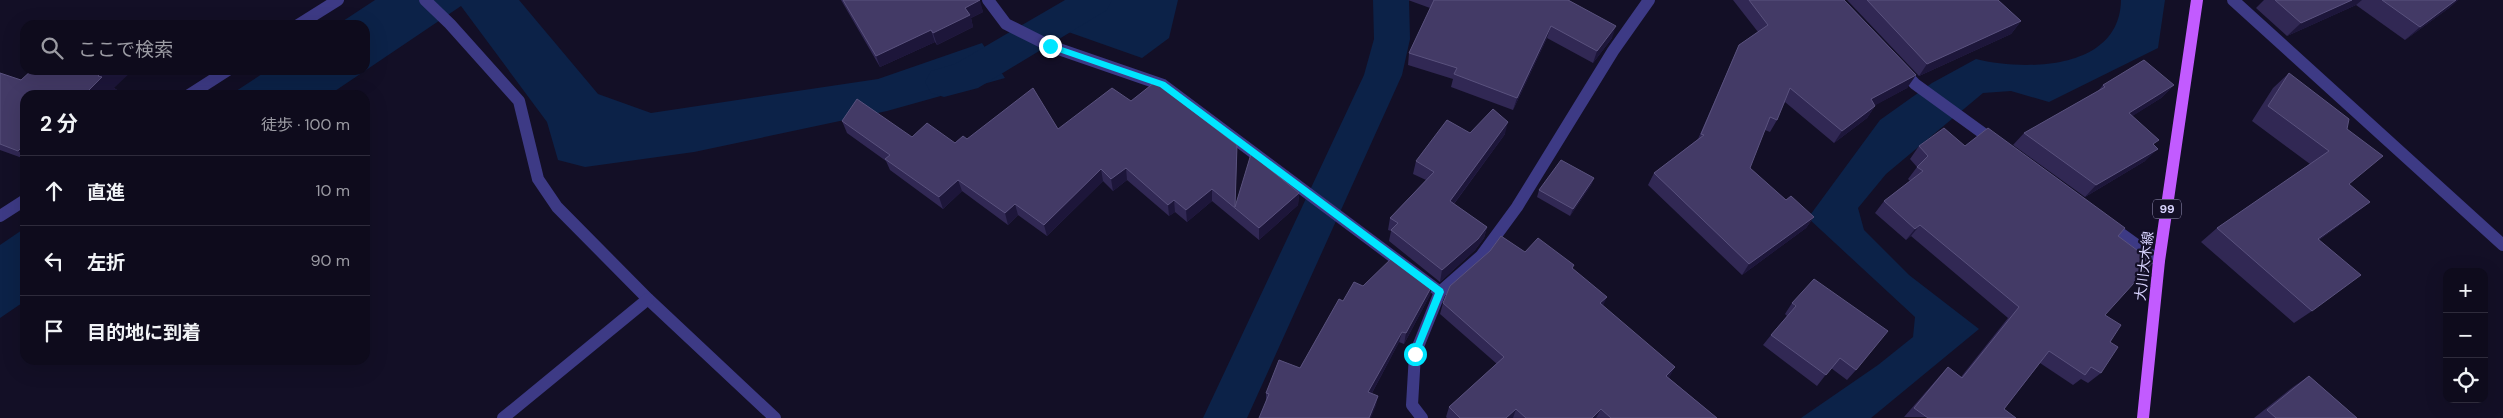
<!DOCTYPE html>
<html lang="ja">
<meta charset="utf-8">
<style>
body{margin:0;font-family:"DM Sans","Noto Sans JP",sans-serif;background:#171425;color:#f1f3f6}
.controls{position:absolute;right:15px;bottom:15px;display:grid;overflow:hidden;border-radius:10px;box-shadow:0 5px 20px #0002}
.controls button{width:45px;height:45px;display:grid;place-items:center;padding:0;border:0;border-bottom:1px solid #2e2b3b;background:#0e0b1c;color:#f1f3f6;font:25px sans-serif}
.stop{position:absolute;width:15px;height:15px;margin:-11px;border:4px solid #00e5ff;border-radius:50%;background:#fff}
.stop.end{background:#00e5ff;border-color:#fff;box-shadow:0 1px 5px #0008}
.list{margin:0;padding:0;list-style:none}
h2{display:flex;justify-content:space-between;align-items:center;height:65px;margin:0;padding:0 20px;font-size:21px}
h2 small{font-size:16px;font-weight:400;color:#9b9ba3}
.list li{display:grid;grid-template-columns:32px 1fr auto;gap:15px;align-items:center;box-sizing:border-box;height:70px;padding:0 20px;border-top:1px solid #2e2b3b}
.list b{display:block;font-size:19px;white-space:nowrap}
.list em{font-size:16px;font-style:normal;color:#9b9ba3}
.icon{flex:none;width:28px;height:28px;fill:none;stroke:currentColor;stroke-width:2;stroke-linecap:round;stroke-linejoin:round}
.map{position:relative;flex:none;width:2503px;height:418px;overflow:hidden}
.search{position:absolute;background:#0e0b1c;box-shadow:0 5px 20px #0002;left:20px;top:20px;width:350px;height:55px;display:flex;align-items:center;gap:12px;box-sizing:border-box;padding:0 18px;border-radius:15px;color:#9b9ba3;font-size:19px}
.panel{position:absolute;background:#0e0b1c;box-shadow:0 5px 20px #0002;left:20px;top:90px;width:350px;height:275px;border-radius:15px}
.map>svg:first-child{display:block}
</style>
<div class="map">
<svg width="2503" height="418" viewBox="0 0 2503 418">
<rect width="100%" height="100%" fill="#130f26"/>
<g fill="#0c2248">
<path d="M375,0h144l79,94 53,19 227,-34 104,-36 23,35 -118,33 -193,41 -109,15 -27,-7 -11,-38 -86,-116 -132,89h-99l38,-25h97v-45h-28z"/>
<path d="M1071,0h107l-9,38 -27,20 -102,-36z"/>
<path d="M2121,0h44l-7,48 -109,54 -38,-11 -28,2 -97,81 -28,34 6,22 45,45 70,54 -108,89h-70l77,-53 35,-28 2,-20 -107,-99 72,-98 52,-37 44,-24c48,12 144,12 145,-59z"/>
<path d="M25,228v73l-25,17v-73z"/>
</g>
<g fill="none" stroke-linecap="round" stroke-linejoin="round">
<g fill="#0c2248" fill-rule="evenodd">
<path d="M1065,0h47l-5,10 -129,78 -34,9 -13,-4 -6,-11 6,-11 24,-7z"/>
<path d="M1373,0h36l1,39 -8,36 -155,343h-44l161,-343 10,-36z"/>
</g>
<g stroke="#3d3a85" stroke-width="12">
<path d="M425,0l25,24 69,77 19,78 19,28 91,92 127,119"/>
<path d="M988,0l18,24 44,22 113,39 277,207"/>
<path d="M2233,0l270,245"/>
<path d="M298,25l40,-25"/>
<path d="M1901,69l14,15 80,58"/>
<path d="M189,95l39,-25"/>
<path d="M0,216l25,-16"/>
<path d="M2106,223l53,38"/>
<path d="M503,418l145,-119"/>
<path d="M1422,418l-10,-13 3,-51 25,-62 41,-36 36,-49 96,-156 36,-51"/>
</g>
<path stroke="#c25bff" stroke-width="12" d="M2143,418l16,-157 38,-261"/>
</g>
<g fill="#312854">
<path d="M841,0h138l4,12 -12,6 2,9 -36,18 -2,-3 -55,25z"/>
<path d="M1408,0h161l43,38 -19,25 -46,-25 -34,72 -62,-23 2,-8 -45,-14 1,-12 21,-45z"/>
<path d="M1733,0h111l72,75 -9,13 -32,17v1l-8,12 -33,25 -49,-41 -8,18 -7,12 -5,-2 -15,38 36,32 28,17 -8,11 -64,47 -94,-90 6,-12 44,-34 41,-94 19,-13z"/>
<path d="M1847,0h151l23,21 -10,13 -92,42z"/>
<path d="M2264,0h194l-9,8 -44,32 -49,-35 -69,31 -31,-28z"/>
<path d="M0,73l21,7 93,8 3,2 -92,5v64l-25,-9z"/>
<path d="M2289,73l58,56 2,55 3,32 -33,24 -7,71 -18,12 -93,-81 16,-14 93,-64 -58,-43 21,-33z"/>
<path d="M2103,85h71l-13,13 -29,18 22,29 -9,16 -60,36 -72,-52 11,-12 74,-42z"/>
<path d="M1131,101l106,56 -2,48 64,-12 -1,12 -39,35 -47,-39 -25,21 -12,-10 -6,4 -42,-36 -14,11 -10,-10 -56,55 -29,-21 -10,10 -46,-34 -19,18 -53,-39 -4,-9 -39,-28 -5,-12 70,16 43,6 12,-4 91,-10z"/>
<path d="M1470,133l35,1 -51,70 33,23 -3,11 -9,12 -35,32 -51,-41 2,-10 -3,-1 2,-12 36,-38 -13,-6 3,-13z"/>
<path d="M1919,146h46l153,90 -13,79 5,27 -9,31 -13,10 -7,-4 -8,6 -33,-22 -36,46 12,9 -112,-1 34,-39 10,-11 13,10 47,-59 -97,-82 -5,4 -31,-27 9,-12 26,-20 -2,-2 9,-12 -7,-8z"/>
<path d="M1594,178l-3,7 -21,31 -33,-19 2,-7z"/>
<path d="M1525,252l48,17 30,37 66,72 48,40h-270l-1,-1 3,-10 48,-43 -57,-50 3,-11z"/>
<path d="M1433,284l-3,11 -26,49 -5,-2 -27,51 4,13 -110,-5v-8l34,-25 43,-67 20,-15z"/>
<path d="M1792,303l64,67 -9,10 -16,-12 -14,18 -54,-41 8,-10 16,-19 -2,-2z"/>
<path d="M2309,376l48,42h-103l39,-31z"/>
</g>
<g fill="#1d163a">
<path d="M980,0l3,12 -12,6 2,9 -36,18 -4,-12 32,-25z"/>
<path d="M2352,0h10l-6,5 -69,31 14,-13z"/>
<path d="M2456,0h2l-9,8 -44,32 15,-13z"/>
<path d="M2021,21l-10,13 -92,42 8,-12z"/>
<path d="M1551,26l-4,12 -34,72 4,-12z"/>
<path d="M1616,26l-4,12 -19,25 4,-12z"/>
<path d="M931,30l4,12 -55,25 -4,-11z"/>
<path d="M104,70h29l-19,18 3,2 -5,5h-28l14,-19z"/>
<path d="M1916,75l-9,13 -44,24 8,-13z"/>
<path d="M2174,85l-13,13 -44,28 12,-13z"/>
<path d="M1875,106l-8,12 -33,25 8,-12z"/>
<path d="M1508,122l-3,12 -58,79 3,-12z"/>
<path d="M25,144v12l-7,-5z"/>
<path d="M2158,149l-13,12 -60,36 11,-12z"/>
<path d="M1126,168l1,12 -14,11 -2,-12z"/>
<path d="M1101,169l2,12 -56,55 -3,-11z"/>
<path d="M1594,178l-3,7 -21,31 3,-7z"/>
<path d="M958,180l4,11 -19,18 -4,-12z"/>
<path d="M1212,189v12l-25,21 -1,-12z"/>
<path d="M1299,193l-1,12 -39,35v-12z"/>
<path d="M1174,200l1,12 -6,4 -1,-11z"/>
<path d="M2370,202l-18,14 -52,37 18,-14z"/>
<path d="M1015,204l3,11 -10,10 -3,-12z"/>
<path d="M1814,217l-8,11 -64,47 7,-11z"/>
<path d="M1920,225l-9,11 -5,4 9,-11z"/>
<path d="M1487,227l-3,11 -9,12 -35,32 2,-12z"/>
<path d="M1433,284l-3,11 -26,49 2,-11z"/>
<path d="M1607,297l-5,11 -2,-5z"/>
<path d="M1402,332l-3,10 -32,60 1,-10z"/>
<path d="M1675,367l-6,11 -3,-2z"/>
<path d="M1378,396l-2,10 -5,12h-2z"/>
<path d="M1516,409l-3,9h-7z"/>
<path d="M1601,409l-5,9h-4z"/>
</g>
<g fill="#433a66" stroke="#5a527e">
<path d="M843,0h137l-15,8 5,7 -37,18 -2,-3 -55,26z"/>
<path d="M1434,0h134l48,26 -19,25 -46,-25 -34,72 -63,-24 3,-6 -48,-15z"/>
<path d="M1749,0h95l72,75 -45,24 4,7 -33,25 -52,-43 -13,32 -7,-3 -20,51 36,32 5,-4 23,21 -65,47 -95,-91 50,-38 -3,-1 38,-89 29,-20z"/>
<path d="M1867,0h131l23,21 -94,43z"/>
<path d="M2275,0h77l-51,23z"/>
<path d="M2382,0h74l-36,27z"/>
<path d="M2144,60l30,25 -45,28 30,27 -6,4 5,5 -62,36 -72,-52 81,-46 -2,-2z"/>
<path d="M32,70h72l-6,6 4,1 -18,18h-59v49l-7,7 -18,-7v-71l21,7z"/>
<path d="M2289,73l60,46 -2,10 36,27 -34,28 21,18 -52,37 43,36 -49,36 -95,-83 112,-77 -61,-45z"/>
<path d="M1155,82l82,63 -2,62 16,-53 48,39 -40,35 -47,-39 -26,21 -12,-10 -6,5 -42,-37 -15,11 -10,-10 -57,56 -29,-21 -10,9 -47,-33 -19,17 -54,-38 5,-4 -48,-34 15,-22 55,38 15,-14 28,20 8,-7 4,3 66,-51 25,41 54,-41 19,13z"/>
<path d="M1493,109l15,13 -58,79 37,26 -9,12 -36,31 -51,-40 7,-7 -8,-5 44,-46 -18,-11 31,-41 23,13z"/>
<path d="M1944,128l21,18 23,-18 137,100 -7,8 35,26 -48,53 16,10 -11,17 8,5 -17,26 -10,-6 -6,8 -36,-24 -45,58 12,9h-88l-14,-10 34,-41 14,11 57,-71 -99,-82 -5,4 -31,-28 39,-30 -6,-4 11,-11 -9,-10z"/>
<path d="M1561,160l33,18 -21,31 -34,-19z"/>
<path d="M1501,236l24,16 13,-14 36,27 -2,3 35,29 -7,6 75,64 -9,9 51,42h-106l-10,-9 -9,9h-66l-10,-9 -10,9h-46l-11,-11 55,-50 -61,-54 7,-17 40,-35z"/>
<path d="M1395,255l38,29 -27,49 -4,-1 -34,60 10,4 -9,22h-110l10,-24 -3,-1 13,-33 21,8 39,-69 4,2 11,-19 9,4z"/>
<path d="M1814,279l74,52 -32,39 -16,-12 -14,17 -55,-40 25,-29 -4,-3z"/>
<path d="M2309,376l48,42h-81l-9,-8z"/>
</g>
<path fill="#00e5ff" d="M1050,43l115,39 278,207 1,3 -26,64h-6l-1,-2 24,-61 -275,-206 -113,-39v-4z"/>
<g text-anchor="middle" stroke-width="4.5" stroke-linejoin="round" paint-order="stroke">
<rect fill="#130f26" stroke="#9e99be" stroke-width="1" x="2153" y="199.5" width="28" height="19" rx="4"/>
<g font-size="12" font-weight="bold" fill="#d9d4ff">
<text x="2167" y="213">99</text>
</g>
<g font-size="14" fill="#d9d4ff" stroke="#130f26">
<text transform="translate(2144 266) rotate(-83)" y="5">大川大木線</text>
</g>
</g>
</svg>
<div class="controls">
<button>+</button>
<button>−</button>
<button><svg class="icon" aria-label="locate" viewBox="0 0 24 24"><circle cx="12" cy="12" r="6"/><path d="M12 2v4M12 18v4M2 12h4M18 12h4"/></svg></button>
</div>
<div class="stop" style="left:1415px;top:354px"></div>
<div class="stop end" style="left:1050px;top:46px"></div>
<div class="search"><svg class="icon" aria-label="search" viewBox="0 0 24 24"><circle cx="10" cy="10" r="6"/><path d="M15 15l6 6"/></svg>ここで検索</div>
<section class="panel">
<h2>2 分<small>徒歩 · 100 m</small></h2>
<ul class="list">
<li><svg class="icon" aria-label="ahead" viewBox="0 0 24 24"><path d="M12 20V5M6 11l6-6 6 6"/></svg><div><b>直進</b></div><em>10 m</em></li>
<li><svg class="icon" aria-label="left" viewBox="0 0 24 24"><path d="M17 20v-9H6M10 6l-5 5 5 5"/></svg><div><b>左折</b></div><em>90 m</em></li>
<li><svg class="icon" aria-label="arrive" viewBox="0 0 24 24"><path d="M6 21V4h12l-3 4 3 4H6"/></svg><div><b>目的地に到着</b></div></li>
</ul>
</section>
</div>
